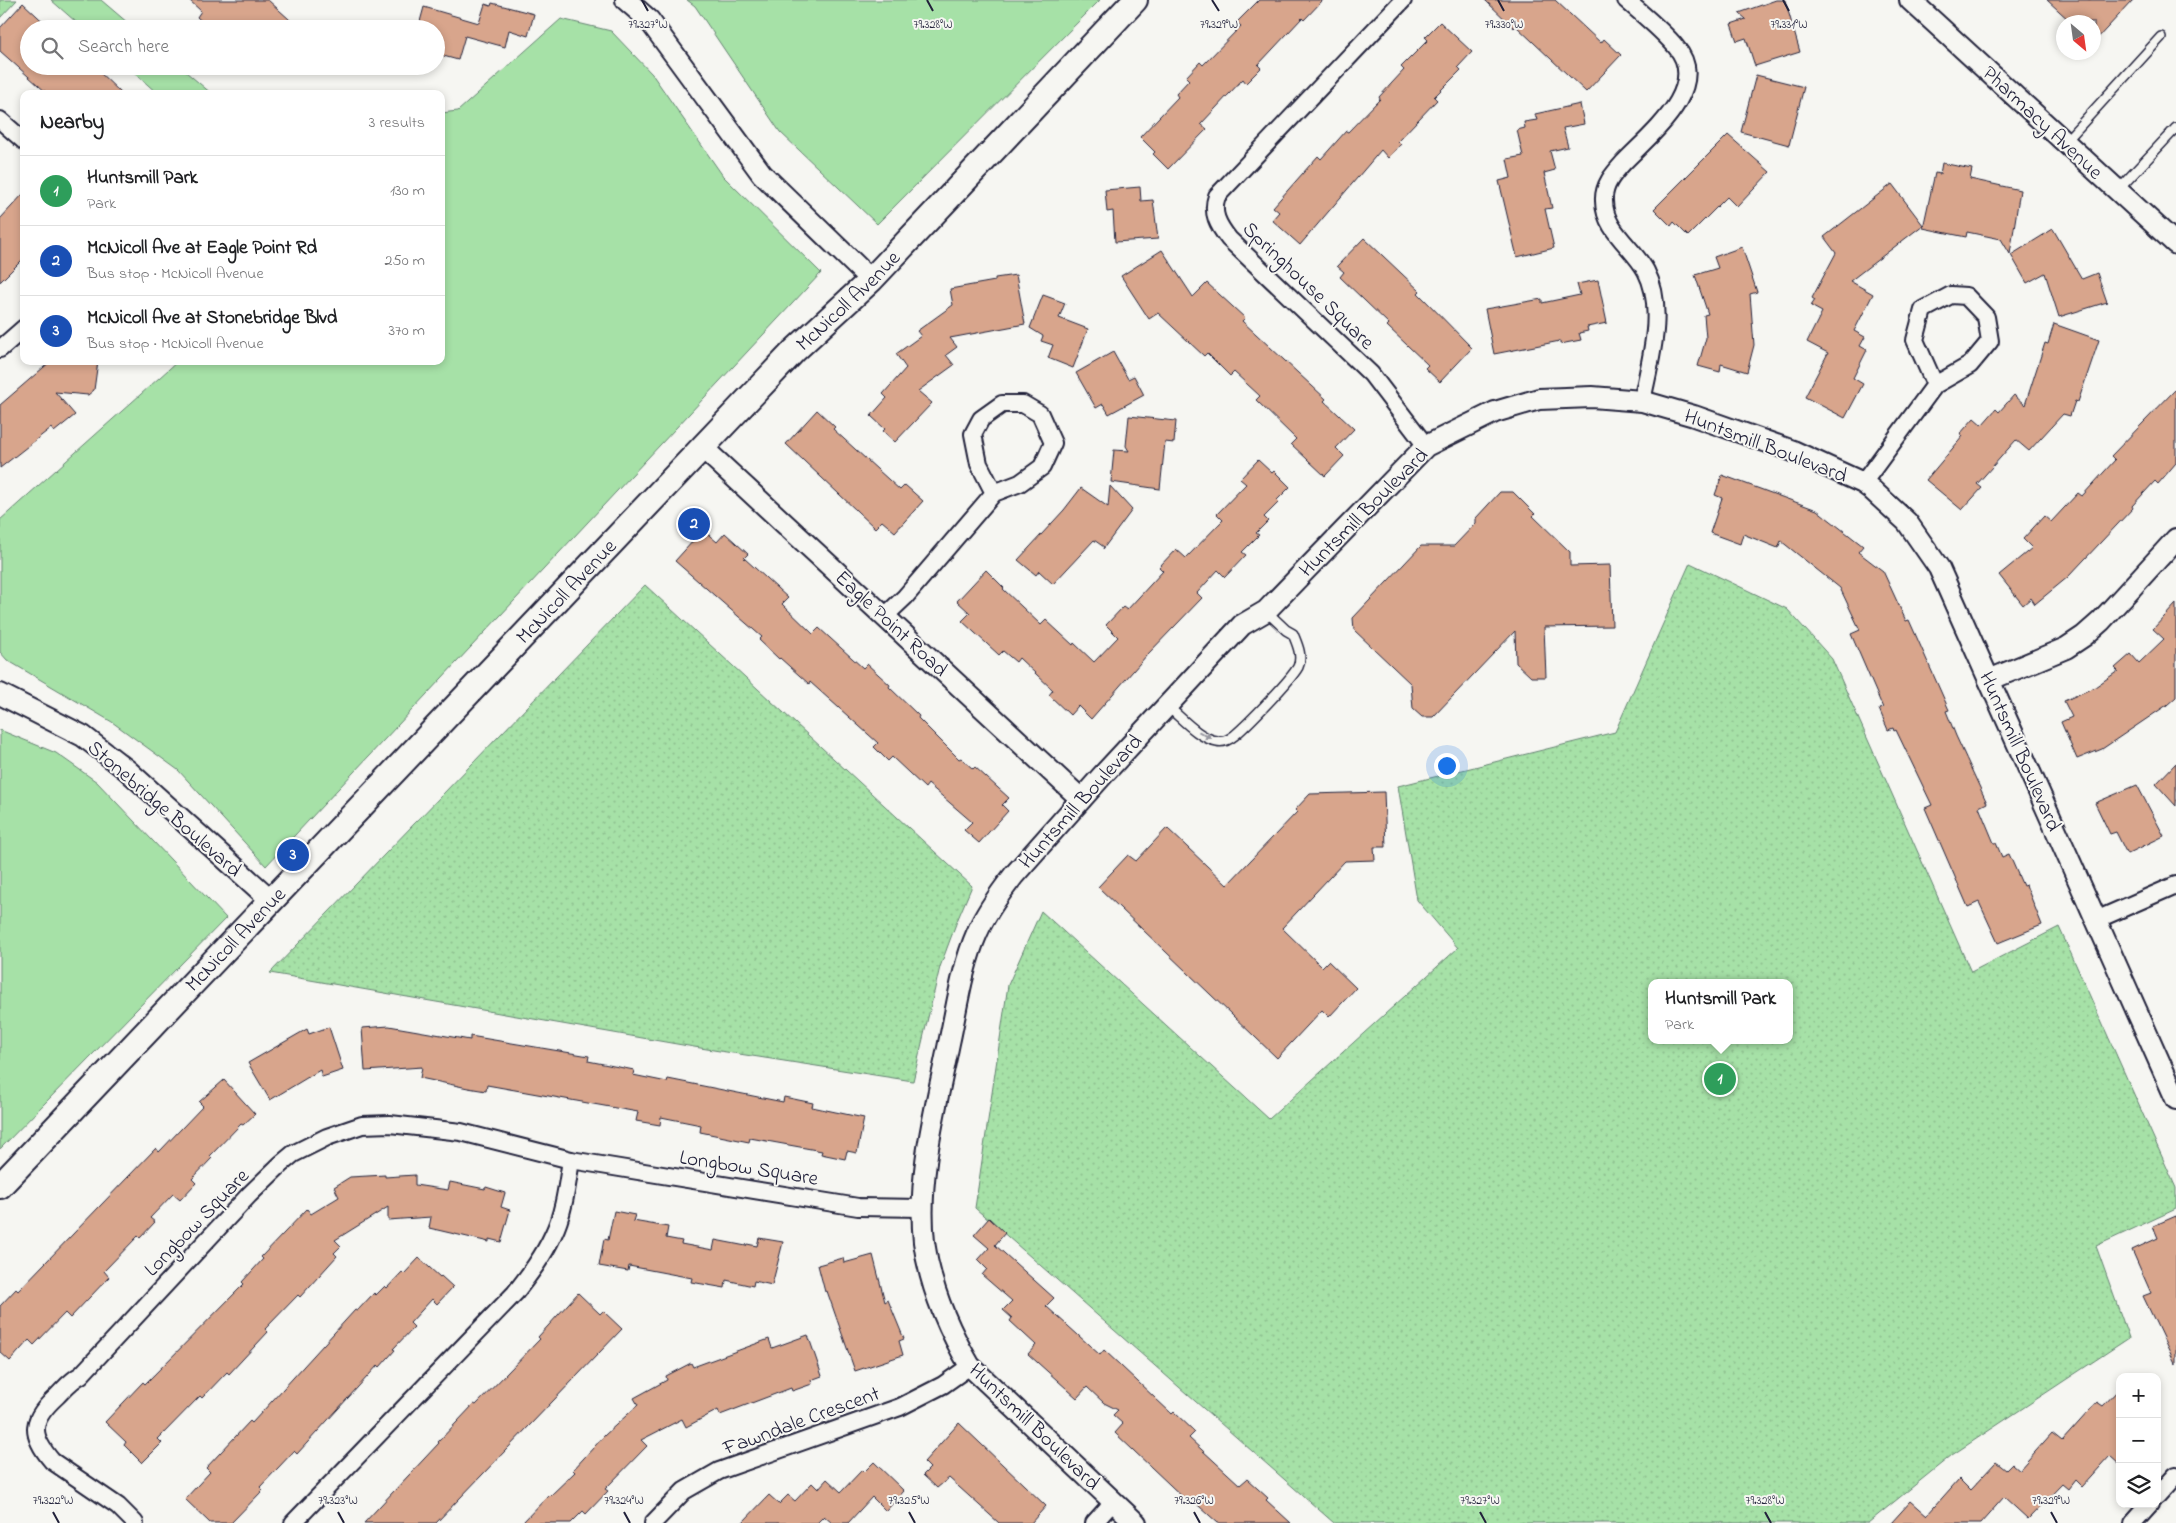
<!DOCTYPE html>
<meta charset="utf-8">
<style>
body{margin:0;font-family:"Indie Flower",sans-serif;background:#f6f6f6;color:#202124}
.controls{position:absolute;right:15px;bottom:15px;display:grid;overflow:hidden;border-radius:10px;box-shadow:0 2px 8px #0003}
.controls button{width:45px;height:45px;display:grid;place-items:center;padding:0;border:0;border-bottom:1px solid #e0e0e0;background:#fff;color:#202124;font:25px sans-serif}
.compass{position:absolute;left:2056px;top:15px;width:45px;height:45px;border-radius:50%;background:#fff;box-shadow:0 2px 8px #0003;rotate:151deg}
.you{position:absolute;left:1446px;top:765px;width:18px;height:18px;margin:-12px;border:4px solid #fff;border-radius:50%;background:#1a73e8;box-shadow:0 0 0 8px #1a73e833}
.badge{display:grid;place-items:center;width:32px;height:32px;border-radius:50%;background:#c8321e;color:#fff;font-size:16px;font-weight:700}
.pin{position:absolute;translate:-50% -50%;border:2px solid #fff;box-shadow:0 1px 5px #0006}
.popup{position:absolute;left:1648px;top:979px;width:145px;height:65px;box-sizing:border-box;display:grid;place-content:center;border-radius:10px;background:#fff;filter:drop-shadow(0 1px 4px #0005);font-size:16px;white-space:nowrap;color:#757577}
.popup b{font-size:19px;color:#202124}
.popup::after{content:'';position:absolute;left:50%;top:100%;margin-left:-10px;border:10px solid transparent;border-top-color:#fff}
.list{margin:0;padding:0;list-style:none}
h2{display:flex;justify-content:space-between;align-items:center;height:65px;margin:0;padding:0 20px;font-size:21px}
h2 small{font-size:16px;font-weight:400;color:#757577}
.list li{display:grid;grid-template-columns:32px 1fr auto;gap:15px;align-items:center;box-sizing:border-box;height:70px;padding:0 20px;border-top:1px solid #e0e0e0}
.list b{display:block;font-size:19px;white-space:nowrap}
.list p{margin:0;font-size:16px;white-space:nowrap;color:#757577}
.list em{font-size:16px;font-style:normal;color:#757577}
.icon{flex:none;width:28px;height:28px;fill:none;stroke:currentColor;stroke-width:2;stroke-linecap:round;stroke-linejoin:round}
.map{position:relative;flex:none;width:2176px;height:1523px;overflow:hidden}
.search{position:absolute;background:#fff;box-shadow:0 2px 8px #0003;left:20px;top:20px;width:425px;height:55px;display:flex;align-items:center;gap:12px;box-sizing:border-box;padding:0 18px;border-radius:28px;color:#757577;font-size:19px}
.panel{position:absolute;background:#fff;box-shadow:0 2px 8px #0003;left:20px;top:90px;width:425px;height:275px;border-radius:10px}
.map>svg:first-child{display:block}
</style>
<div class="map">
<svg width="2176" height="1523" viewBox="0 0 2176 1523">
<defs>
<pattern id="park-dots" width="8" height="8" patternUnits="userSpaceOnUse" patternTransform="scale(1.25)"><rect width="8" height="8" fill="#a6e1a7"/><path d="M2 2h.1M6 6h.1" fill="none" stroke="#8fc191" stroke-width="1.8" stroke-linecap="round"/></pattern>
</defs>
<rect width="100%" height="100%" fill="#f6f6f2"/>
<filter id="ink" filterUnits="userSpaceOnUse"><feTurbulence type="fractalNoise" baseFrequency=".02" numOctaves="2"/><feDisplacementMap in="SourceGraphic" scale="10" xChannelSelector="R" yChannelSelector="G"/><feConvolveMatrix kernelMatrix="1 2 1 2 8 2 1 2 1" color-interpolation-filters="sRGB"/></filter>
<g filter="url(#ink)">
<g fill="#a6e1a7" stroke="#648271">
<path d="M0,0h17l-17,18z"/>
<path d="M51,0h50l34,29h-51z"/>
<path d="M687,0h413l-223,224 -97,-92 -85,-126z"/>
<path d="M561,19l50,12 41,43 71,102 98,97 -555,593 -88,-96 -66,-48 -105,-62 -7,-8v-132l178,-159h263v-248l17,-2z"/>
<path d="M127,66h52l33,28h-54z"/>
<path d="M0,730l56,23 41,29 129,136 -226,231z"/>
</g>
<g fill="url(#park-dots)" stroke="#648271" fill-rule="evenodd">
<path d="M1690,563l97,46 45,50 139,313 88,-45 117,261v21l-80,37 33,92 -177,117 -84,68h-534l-359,-315 33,-223 33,-74 228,208 189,-171 -41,-48 -19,-114 217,-54zM1651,983h138v57h-138z"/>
<path d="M645,585l327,301 -15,35 -17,46 -27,114 -219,-34 -424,-74z"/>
</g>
<g fill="#d8a58c" stroke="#22223b">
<path d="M189,0h79l32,29h-90l-13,-12 4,-6z"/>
<path d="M1259,0h64l-19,20 -2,-2 -44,47 3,3 -15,15 -3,-4 -42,45 6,5 -39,40 -15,-15 2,-2 -15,-15 38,-40 -2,-3 13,-14 -3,-3 14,-15 3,3 38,-39 -4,-4z"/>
<path d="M1485,0h70l46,43 3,-4 17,16 -35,37 -70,-66 -2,2z"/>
<path d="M1776,0h9l15,52 -45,14 -9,-28 -9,3 -6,-17 15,-5 -7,-6z"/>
<path d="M2047,0h86l-39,42v-20h-23z"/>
<path d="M23,3l28,26h-22v37h64l29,28h-74l-39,-35 -9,-8v-23z"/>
<path d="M492,3l42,11 -6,22 -19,-6 -4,17 -40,-11 -7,24 -22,-6v-25h-18l6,-22 55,16 6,-19 6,2z"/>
<path d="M1440,22l32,30 -14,15 3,3 -27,27 3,3 -39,41 3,3 -13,14 -7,-8 -81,95 -28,-25 7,-8 -6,-5 45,-51 3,3 25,-28 2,1 32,-33 -1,-2 25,-27 -3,-3 27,-27 -3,-3z"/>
<path d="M1756,75l48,12 -15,58 -48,-13z"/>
<path d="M1580,104l4,20 -21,4 5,19 -18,4 5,19 -11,3 8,35 -7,1 9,39 -37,9 -18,-76 12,-3 -4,-19 16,-3 -6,-26 8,-2 -1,-6 13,-2 -2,-6z"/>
<path d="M1728,135l42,37 -33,35 -10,-10 -39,39 -14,-14 -3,4 -17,-17z"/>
<path d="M1942,163l30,6 -2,10 50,11 -10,64 -9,-15 -34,-7 -1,5 -43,-9 12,-55 5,1z"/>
<path d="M1892,184l31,41 -73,56 23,13 -19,37 11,6 -5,9 7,4 -14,28 10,6 -18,34 -40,-21 23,-44 -21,-11 15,-30 -11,-6 4,-6 -3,-2 24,-45 -12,-16z"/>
<path d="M1140,187l1,14 12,-1 5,39 -43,3 -2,-31 -6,1 -2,-22z"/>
<path d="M24,193v65l-24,24v-63z"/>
<path d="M2053,229l29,50 15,-6 10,29 -48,15 -14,-44 -18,10 -16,-28z"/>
<path d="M1364,238l56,53 -2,2 54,55 -32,34 -15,-14 3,-3 -41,-39 2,-2 -49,-47 4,-5 -7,-6z"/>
<path d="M1742,247l15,45 -7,2 4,51 -7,27 -26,-8 -1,8 -22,-6 8,-28 -2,-23 4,-1 -13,-39 23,-7 -4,-11z"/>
<path d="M1162,250l31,47 14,-14 38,35 -3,3 84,78 -2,2 30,28 -18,19 8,8 -19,20 -34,-32 5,-5 -40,-39 4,-4 -26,-24 -4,4 -23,-23 -3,3 -46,-43 -9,6 -28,-43z"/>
<path d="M1016,275l9,49 -75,14 7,9 -11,8 8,10 -36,26 14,12 -37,39 -12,-11 2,-2 -14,-13 16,-18 -4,-4 23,-26 -10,-14 25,-18 -4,-5 36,-26 -3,-16 45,-8v-3z"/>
<path d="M1598,280l9,43 -20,4 1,4 -9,2 2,7 -21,4v-3l-66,13 -9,-45 57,-10v4l38,-8 -3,-11z"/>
<path d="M1043,295l22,8 -6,15 29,11 -15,39 -25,-10 5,-13 -12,-4 2,-5 -13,-8z"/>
<path d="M2054,324l45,16 -21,62 -3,-1 -5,15 -7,-2 -34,37 -13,-11 -39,44 5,4 -20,22 -36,-30 37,-44 -3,-2 14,-16 8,7 14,-16 3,3 15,-17 11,10 20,-62 3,1z"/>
<path d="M1113,352l15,27 6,-3 10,19 -35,19 -6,-10 -7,4 -20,-35z"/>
<path d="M51,361h47l-4,29 -6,5 -33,-3 20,23 -21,17 -3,-4 -51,40v-63z"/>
<path d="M2176,389v74l-18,21 -3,-3 -23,25 1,2 -65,69 -33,27 -4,-6 -8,7 -24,-30 33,-27 -9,-9 21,-23 7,6 27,-29 4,3 33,-36 -4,-4z"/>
<path d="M817,410l18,17 -2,2 67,61 5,-5 18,16 -28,31 -13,-11 -7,7 -89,-84z"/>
<path d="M1129,416l47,5 -2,22 -9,-1 -5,47 -49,-7 3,-32 15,1 -3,-5z"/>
<path d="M1258,460l14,13 2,-2 16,16 -13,13 2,2 -15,15 4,4 -12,12 3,2 -17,17 4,3 -21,22 -7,-7 -21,23 5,5 -55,57 -56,64 -13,-13 -8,9 -21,-20 4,-5 -34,-32 -3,4 -13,-11 -4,4 -37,-34 8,-8 -13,-12 29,-31 18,18 -1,1 38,36 5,-5 27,25 1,-2 20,19 24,-25 -12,-12 17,-18 4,3 36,-39 -4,-4 17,-18 10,9 37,-38 -6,-6 29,-30 -6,-5z"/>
<path d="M1722,475l95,35 46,36 -5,6 25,19 23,50 3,-1 40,90 -3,1 10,25 31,67 -8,4 15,36h2l6,14 7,-3 14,32 3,-1 16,40 -44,18 -19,-41 -11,5 -43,-99 7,-3 -36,-75 -2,1 -1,-3 -5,2 -9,-21 4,-1 -32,-74 9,-4 -20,-42 -59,-47 -3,7 -35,-14 -3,10 -30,-11 12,-35 -7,-3z"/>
<path d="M1110,486l22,24 -29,39 1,-2 -10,-7 -41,44 -14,-13 -3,4 -18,-15 46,-50 17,-22 27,19z"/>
<path d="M1500,492h13l22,22 -2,2 37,36v14l40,-1 2,61 -68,1 2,50h-15l-15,-14 -1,-32 -82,86h-11l-9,-8 -2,-25 -57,-54 -1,-12 68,-72h33l22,-23v-5z"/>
<path d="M703,530l14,12 8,-9 23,21 -4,4 44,40 -6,6 31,30 6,-6 44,40 4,-4 23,21 -1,2 30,29 -1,2 41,41 2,-1 12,11 2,-2 34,31 -7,7 6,6 -29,32 -15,-13 8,-8 -44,-38 -3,4 -33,-31 -4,4 -14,-14 4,-4 -68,-61 -1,2 -29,-26 -1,1 -20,-19 3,-3 -87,-76z"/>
<path d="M2176,604v93l-9,8 -65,44 -25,10 -16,-37 11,-5 -8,-16 31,-14 23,-16 -3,-3 16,-14 8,9 25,-24 -11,-10z"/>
<path d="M2176,763v43l-20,-22z"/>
<path d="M2137,785l27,51 -37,18 -11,-22 -6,2 -15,-31z"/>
<path d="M1384,792l2,55h-12l1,13 -30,1 -63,67 40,39 6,-6 28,27 -27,29 -7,-7 -45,48 -179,-171 30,-32 8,6 31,-33 60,57 70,-73 -2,-2 15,-16z"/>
<path d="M389,1026l81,14v-4l119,20 -1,5 46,9 -1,5 34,7 1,-3 115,23 1,-5 29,6 -1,4 52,11 -7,35 -10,-2 -2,8 -24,-5 1,-3 -72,-13 -1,4 -49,-10 1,-7 -40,-8 -1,8 -24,-4 2,-9 -151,-27 -1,6 -18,-3 -48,-10 2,-11 -57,4 -3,-43z"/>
<path d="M329,1027l14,43 -21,7 -2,-7 -50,30 -22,-37 59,-34 2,5z"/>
<path d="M224,1080l31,34 -12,11 -2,-1 -31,32 2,2 -20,21 4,4 -16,17 -7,-6 -23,24 5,4 -15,16 -2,-2 -34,35 5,6 -39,41 -5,-5 -31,32 -5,-5 -19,21 -10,-9v-46l16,-17 2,2 138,-143 3,4 44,-46 -4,-4z"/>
<path d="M385,1175v2l30,-2v10l33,5 2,-8 35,7 1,-2 19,6 -4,14 9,3 -9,32 -12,-3v3l-60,-14 2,-11 -43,3v-13l-53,33 6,6 -7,7 3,3 -37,41 -2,-2 -33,34 3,3 -39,42 -2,-2 -25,26 -2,-2 -42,43 4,4 -20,20 -18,-18 2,-3 -21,-20 38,-40 2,2 99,-100 -2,-2 21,-23 -2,-2 46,-48 4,5 28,-17 -5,-10 16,-10z"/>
<path d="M614,1211l21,4 -2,6 35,6 -2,11 16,3 -1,3 32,6 2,-10 31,6 1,-2 10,2 2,-8 24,4 -11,43 -18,-4 -1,5 -27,-6 -1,8 -34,-6 1,-4 -63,-12 -1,5 -29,-5 5,-27 4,1z"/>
<path d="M2176,1216v149l-33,-69 8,-3 -19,-43 26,-12 -5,-12z"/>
<path d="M989,1218l16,15 -10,12 59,53 -8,8 54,49 4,-5 68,64 2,-2 21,20 -6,6 51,47 7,-6 21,19 -2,2 25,23h-73l-27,-24 -3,3 -73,-69 8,-9 -10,-9 5,-5 -14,-7 -17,-16 -10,11 -49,-44 8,-9 -26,-24 2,-3 -9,-8 9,-9 -30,-26 5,-6 -9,-9 11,-12 -15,-13z"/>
<path d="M873,1255l12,47 3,-2 16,39 -5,2 4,14 -48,16 -28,-80 -2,1 -7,-27 25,-7 1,5z"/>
<path d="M419,1258l21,19 1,-1 12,11 -16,17 -5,-5 -22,24 4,4 -21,22 2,1 -15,17 -2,-2 -81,89 -3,-3 -34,36 3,3 -32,33h-21l-25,-24 25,-27 -4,-4 44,-47 2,2 103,-113 2,1 17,-18 2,2 9,-9 2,2 15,-16 2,2z"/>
<path d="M578,1293l22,21 3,-3 19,18 -186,194h-72l75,-80 -1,-1 19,-20 17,-18 2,1 64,-66 -2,-2z"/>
<path d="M808,1335l14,41 -11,4 1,4 -20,7 -1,-3 -71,27 -2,-5 -32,17 -4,-8 -41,21 6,6 -42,43 3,2 -22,23 -3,-3 -12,12h-49l27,-28 1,1 25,-24 -2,-2 32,-35 33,-30 -4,-7 33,-18 -1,-4 25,-13 2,4 76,-28 3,9z"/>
<path d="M2120,1388v77l-10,-9 -28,31 -7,-7 -7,9 -6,-5 -34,35 -24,-22 -23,26h-90l20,-22 16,14 32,-36 11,11 26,-28 10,8 6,-6 7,6 33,-37 10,8 35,-39 6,4z"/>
<path d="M959,1423l87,83 -15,17h-32l-50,-45 -12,10 -14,-13 7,-7 -6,-6z"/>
<path d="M874,1462l30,29 -18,20 -14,-14 -24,26h-16l-8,-7 -7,7h-75l27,-28 10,9 9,-9 7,6 17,-18 6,6 9,-10 14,13 21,-22 2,2z"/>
</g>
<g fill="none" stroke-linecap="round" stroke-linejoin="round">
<defs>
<g id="service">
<path d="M2065,142l96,-105"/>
<path d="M2118,190l58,-62"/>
<path d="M1167,706c14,11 31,32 50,35 6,2 13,-2 18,-6 13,-11 55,-54 63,-68 5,-11 -1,-23 -5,-33l-7,-4 -20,-19"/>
</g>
<g id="minor">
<path d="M1403,0l-186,196c-6,17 1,29 12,43l142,135 55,72"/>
<path d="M1626,0c17,15 36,30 50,47 35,40 -26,88 -52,115 -10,11 -21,23 -20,39 0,29 29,46 42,70 20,38 4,90 -4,130"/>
<path d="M0,120l24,21"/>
<path d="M0,349l24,-21"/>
<path d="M1863,483l72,-98 35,-20 20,-24 -4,-24 -20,-21 -15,-1 -28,15 -8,30 20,45"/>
<path d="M885,616l20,-19 89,-104 26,-10 22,-16 11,-24 -13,-29 -17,-10h-21l-21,15 -8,15 6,30 15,29"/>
<path d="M2096,920l80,-35"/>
<path d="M2157,1496l19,-21"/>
<path d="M135,1523l-17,-17 -66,-45c-24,-28 -20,-42 5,-65 8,-8 14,-16 24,-21l168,-180 32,-31 12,-10 34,-17 35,-12 28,-1 71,8 110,28 287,47 64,1"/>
<path d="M293,1523l222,-230c14,-18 28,-36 38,-58 11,-22 14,-50 18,-75"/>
<path d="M653,1523l31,-32 35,-20 181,-64 43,-22 27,-19"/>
<path d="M1094,1523l19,-21"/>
<path d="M2133,1523l17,-19"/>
</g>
<g id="tertiary">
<path d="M626,0l23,20 113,154 109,106"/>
<path d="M1910,0l266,244"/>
<path d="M703,448l378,351"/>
<path d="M1989,680l77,-32 18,-12 17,-15 75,-82"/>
<path d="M0,694l83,42 44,34 145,131"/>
<path d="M1136,1523l-166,-157c-23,-39 -40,-79 -46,-124 -7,-67 12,-134 25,-199 8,-36 13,-76 28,-110 9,-21 23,-40 37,-58l87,-98 141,-152 24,-14 160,-165 69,-34 44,-13 53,-2 50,4 52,15 99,35 70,32 8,6 36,33 32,46 237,531"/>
</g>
<g id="secondary">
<path id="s1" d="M0,1186l794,-835 77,-71 264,-280"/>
</g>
</defs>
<use href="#service" stroke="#22223b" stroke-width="12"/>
<use href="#minor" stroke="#22223b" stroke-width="20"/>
<use href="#tertiary" stroke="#22223b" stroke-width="24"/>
<use href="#secondary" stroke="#22223b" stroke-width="28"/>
<use href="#service" stroke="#f6f6f2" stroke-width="9"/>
<use href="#minor" stroke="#f6f6f2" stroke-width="16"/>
<use href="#tertiary" stroke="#f6f6f2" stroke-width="20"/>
<use href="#secondary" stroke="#f6f6f2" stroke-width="24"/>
</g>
<defs><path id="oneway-solid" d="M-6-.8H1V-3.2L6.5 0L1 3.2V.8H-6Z" transform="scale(1.25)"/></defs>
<use fill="#9797a0" href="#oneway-solid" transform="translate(1205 735) rotate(29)"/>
</g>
<path fill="none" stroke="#22223b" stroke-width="2" d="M642,0l6,11M927,0l6,11M1212,0l7,11M1498,0l6,11M1783,0l6,11M53,1512l6,11M338,1512l6,11M624,1512l6,11M909,1512l6,11M1194,1512l6,11M1480,1512l6,11M1765,1512l6,11M2051,1512l6,11"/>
<g text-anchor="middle" stroke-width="4" stroke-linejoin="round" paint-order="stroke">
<g font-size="21" fill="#22223b" stroke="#f6f6f2">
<text transform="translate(2043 122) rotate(43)" y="7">Pharmacy Avenue</text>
<text transform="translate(1309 285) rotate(44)" y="7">Springhouse Square</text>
<text dy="7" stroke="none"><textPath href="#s1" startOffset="1226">McNicoll Avenue</textPath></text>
<text transform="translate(1766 445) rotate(21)" y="7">Huntsmill Boulevard</text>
<text transform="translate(1363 512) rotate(-45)" y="7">Huntsmill Boulevard</text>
<text dy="7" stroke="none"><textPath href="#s1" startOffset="821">McNicoll Avenue</textPath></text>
<text transform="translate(892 623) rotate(43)" y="7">Eagle Point Road</text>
<text transform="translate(2021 751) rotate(66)" y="7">Huntsmill Boulevard</text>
<text transform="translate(1080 801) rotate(-48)" y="7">Huntsmill Boulevard</text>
<text transform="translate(165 808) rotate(41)" y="7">Stonebridge Boulevard</text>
<text dy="7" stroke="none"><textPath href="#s1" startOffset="341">McNicoll Avenue</textPath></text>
<text transform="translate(749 1167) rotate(9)" y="7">Longbow Square</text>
<text transform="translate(196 1222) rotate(-46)" y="7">Longbow Square</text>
<text transform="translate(801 1420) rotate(-20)" y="7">Fawndale Crescent</text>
<text transform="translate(1035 1426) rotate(44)" y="7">Huntsmill Boulevard</text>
</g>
</g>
<g font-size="12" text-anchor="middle" fill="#22223b" stroke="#f6f6f2" stroke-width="4" stroke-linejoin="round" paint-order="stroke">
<text x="648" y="28">79.327°W</text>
<text x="933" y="28">79.328°W</text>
<text x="1219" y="28">79.329°W</text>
<text x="1504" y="28">79.330°W</text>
<text x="1789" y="28">79.331°W</text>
<text x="53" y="1504">79.322°W</text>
<text x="338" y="1504">79.323°W</text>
<text x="624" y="1504">79.324°W</text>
<text x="909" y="1504">79.325°W</text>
<text x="1194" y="1504">79.326°W</text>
<text x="1480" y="1504">79.327°W</text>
<text x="1765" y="1504">79.328°W</text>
<text x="2051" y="1504">79.329°W</text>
</g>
</svg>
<div class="controls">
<button>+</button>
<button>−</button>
<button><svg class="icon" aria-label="layers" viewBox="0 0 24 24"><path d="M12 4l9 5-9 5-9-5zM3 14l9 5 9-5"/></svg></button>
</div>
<svg class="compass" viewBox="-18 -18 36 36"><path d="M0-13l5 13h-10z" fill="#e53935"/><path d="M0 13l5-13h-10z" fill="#757577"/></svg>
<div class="you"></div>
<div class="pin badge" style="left:1720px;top:1079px;background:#2e9e5b">1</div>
<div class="popup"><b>Huntsmill Park</b>Park</div>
<div class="pin badge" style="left:694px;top:524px;background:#1a4fb4">2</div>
<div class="pin badge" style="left:293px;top:855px;background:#1a4fb4">3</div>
<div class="search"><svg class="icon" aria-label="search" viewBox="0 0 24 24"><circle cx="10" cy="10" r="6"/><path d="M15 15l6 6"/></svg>Search here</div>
<section class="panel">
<h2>Nearby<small>3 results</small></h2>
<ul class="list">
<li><span class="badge" style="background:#2e9e5b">1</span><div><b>Huntsmill Park</b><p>Park</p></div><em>130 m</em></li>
<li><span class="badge" style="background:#1a4fb4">2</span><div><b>McNicoll Ave at Eagle Point Rd</b><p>Bus stop · McNicoll Avenue</p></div><em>250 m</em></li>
<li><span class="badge" style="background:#1a4fb4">3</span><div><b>McNicoll Ave at Stonebridge Blvd</b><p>Bus stop · McNicoll Avenue</p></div><em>370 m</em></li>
</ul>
</section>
</div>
